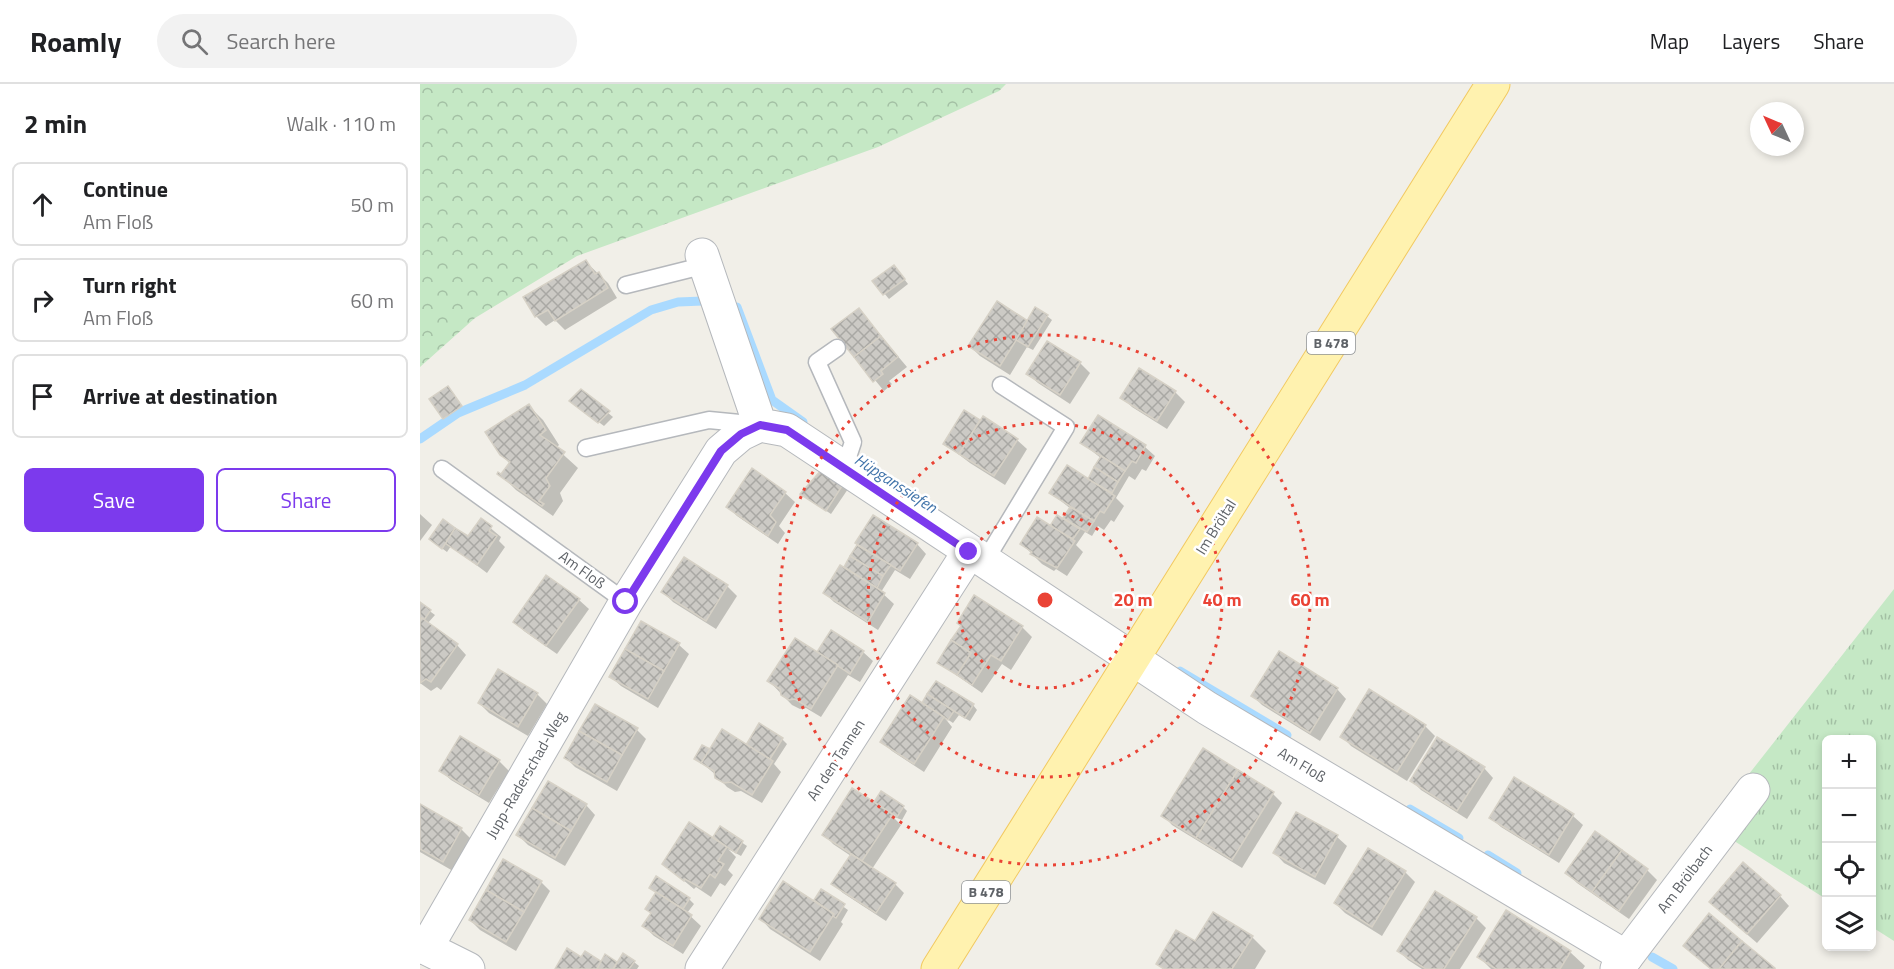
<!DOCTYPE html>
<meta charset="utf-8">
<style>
body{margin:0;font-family:"Titillium Web",sans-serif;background:#f2f2f2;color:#202124}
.controls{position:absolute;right:18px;bottom:18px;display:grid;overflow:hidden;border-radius:9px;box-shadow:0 3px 9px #0003}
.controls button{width:54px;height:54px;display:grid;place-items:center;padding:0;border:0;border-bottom:2px solid #e0e0e0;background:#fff;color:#202124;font:30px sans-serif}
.compass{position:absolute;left:1330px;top:18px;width:54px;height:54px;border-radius:50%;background:#fff;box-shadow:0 3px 9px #0003;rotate:314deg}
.stop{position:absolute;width:18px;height:18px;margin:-14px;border:4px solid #7c3aed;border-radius:50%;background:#fff}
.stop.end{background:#7c3aed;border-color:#fff;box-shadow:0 2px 6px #0008}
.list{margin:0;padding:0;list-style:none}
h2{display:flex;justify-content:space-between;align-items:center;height:78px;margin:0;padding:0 24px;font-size:26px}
h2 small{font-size:20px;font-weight:400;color:#757577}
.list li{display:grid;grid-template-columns:39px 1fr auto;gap:18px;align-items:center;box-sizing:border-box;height:84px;margin:0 12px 12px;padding:0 12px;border:2px solid #e0e0e0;border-radius:9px}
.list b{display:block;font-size:22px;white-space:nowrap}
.list p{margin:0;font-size:20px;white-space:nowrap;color:#757577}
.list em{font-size:20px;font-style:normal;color:#757577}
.actions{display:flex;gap:12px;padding:18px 24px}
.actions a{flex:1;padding:14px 0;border:2px solid #7c3aed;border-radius:9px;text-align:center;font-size:21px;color:#7c3aed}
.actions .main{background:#7c3aed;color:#fff}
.icon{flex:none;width:33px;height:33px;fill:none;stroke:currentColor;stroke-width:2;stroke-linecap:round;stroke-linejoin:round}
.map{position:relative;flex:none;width:1474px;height:885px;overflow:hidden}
header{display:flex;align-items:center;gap:36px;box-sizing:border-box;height:84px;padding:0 30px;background:#fff;border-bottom:2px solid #e0e0e0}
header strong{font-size:28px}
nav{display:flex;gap:33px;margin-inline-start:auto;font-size:21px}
.search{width:420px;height:54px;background:#f2f2f2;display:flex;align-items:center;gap:15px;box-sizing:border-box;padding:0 21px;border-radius:33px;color:#757577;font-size:22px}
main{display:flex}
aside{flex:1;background:#fff}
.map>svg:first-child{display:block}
</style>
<header>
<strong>Roamly</strong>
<div class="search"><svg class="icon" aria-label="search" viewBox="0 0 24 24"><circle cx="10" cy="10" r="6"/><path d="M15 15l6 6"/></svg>Search here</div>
<nav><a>Map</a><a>Layers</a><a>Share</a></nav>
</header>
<main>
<aside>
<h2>2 min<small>Walk · 110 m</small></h2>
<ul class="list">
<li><svg class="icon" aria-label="ahead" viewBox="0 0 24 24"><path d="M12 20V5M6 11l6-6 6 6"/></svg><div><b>Continue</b><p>Am Floß</p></div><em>50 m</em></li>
<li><svg class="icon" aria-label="right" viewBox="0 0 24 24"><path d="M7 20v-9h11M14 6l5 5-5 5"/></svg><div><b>Turn right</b><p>Am Floß</p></div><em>60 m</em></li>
<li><svg class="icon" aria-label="arrive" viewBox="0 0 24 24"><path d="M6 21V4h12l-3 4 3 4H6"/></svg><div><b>Arrive at destination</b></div></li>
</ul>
<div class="actions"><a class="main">Save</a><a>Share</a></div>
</aside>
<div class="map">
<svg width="1474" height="885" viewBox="0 0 1474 885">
<defs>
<pattern id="grass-tufts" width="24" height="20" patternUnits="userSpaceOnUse" patternTransform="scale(1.5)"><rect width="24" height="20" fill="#c5e8c5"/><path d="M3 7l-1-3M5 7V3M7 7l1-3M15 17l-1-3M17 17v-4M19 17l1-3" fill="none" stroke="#a3c0a4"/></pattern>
<pattern id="forest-crowns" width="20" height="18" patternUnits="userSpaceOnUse" patternTransform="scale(1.5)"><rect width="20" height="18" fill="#c5e8c5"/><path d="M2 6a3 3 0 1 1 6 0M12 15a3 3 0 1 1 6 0" fill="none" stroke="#a3c0a4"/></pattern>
<pattern id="building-cross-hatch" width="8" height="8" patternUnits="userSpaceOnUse" patternTransform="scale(1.5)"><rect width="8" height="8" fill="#cccac5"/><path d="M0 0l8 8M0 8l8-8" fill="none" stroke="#a9a8a4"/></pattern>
</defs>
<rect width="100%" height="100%" fill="#f1efe8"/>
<path fill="url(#grass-tufts)" d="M1474,505v352l-22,-14v-187h-46v159l-117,-74z"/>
<path fill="url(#forest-crowns)" d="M0,0h586l-7,7 -121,56 -301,109 -102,62 -55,49z"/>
<g fill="#0003">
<path d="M166,178l22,21 9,15 -52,32 -10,-10 -9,6 -10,-10z"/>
<path d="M478,187l10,13 -19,15 -15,-18z"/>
<path d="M439,226l48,57 -18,14 3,3 -8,7 -51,-62z"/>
<path d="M627,232l5,4 -19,30 -6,-3 -17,28 -30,-19 -10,-10z"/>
<path d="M660,279l10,10 -20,31 -32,-21 -10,-9z"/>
<path d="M161,307l32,26 -9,9 -28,-21z"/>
<path d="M32,308l13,19 -17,12 -17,-23z"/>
<path d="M755,308l10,10 -18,27 -35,-22 -10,-10z"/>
<path d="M108,321l15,15 16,25 -3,3 22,20 -18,25 3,8 -10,15 -37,-26 -14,-14 8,-12 -9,-10z"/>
<path d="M678,333l47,30 10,9 -9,15 -4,-2 -7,11 -6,-4 -13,22 8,8 -10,16 -3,-2 -7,10 -6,-4 -6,10 -7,-4 -9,13 7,7 -16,24 -11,-7 -2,2 -12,-7 -20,-20 42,-24 7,-11 -20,-16 37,-12 14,-22 -20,-16z"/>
<path d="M559,337l38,19 10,9 -22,36 -35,-22 -25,-19z"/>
<path d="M423,400l5,5 -17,25 -24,-16z"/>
<path d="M365,409l10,9 -16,24 6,7 -7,11 -41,-28 -9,-9z"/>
<path d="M0,430l12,11 -12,16z"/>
<path d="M61,436l20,17 -2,4 6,6 -18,26 -36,-27 -4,6 -12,-9 33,-5z"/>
<path d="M497,460l9,10 -16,25 -15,-9 -14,22 13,12 -16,26 -44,-28 -9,-9 26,-21 -6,-6 14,-21z"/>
<path d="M264,475l44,28 9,9 -21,33 -43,-27 -10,-10z"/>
<path d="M127,493l32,23 10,9 -32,45 -33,-23 -9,-9z"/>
<path d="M555,513l47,30 10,10 -21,33 -9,-6 -20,29 -43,-30 23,-37z"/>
<path d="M0,520l15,11 -8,9 30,21 9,10 -25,35 -4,-3 -6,4 -11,-8z"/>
<path d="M222,539l37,22 10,9 -31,54 -37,-22 -10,-9z"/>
<path d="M443,568l10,9 -13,21 -12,-7 -27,42 -15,-9 -6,1 -8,-4 -23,-24z"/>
<path d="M917,605l9,10 -26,42 -58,-36 -9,-9z"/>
<path d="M949,607l56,35 10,10 -28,45 -56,-35 -9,-10z"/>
<path d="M117,610l10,10 -19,32 -39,-23 -10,-10z"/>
<path d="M502,621h51l4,5 -7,11 -11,-6 -6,8 -9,-6 8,10 -28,45 -32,-21 -10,-9z"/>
<path d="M217,646l9,9 -29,52 -42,-24 -10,-10z"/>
<path d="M362,655l5,5 -13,20 7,8 -19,31 -21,-12 -6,1 -8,-5 -11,-12 -20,-17 13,-8 38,-4z"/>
<path d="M79,677l10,10 -20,32 -38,-23 -10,-9z"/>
<path d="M1064,684l9,10 -26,41 -46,-29 -9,-9z"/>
<path d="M853,710l9,9 -40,65 -70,-43 -9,-10z"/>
<path d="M166,721l9,10 -30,51 -37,-21 -10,-10z"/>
<path d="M0,722l41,23 10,10 -18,32 -33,-19z"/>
<path d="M483,723l4,4 -5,9 -10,-4 9,9 -29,44 23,15 9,9 -18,28 -43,-28 -10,-9 18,-28 -18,-12 -9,-10z"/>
<path d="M1153,732l10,9 -24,38 -58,-36 -10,-9z"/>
<path d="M300,744l27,18 -6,10 -13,-7 8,8 -8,13 5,5 -8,11 -5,-3 -9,14 -15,-10 -2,2 -30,-25 50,-25z"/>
<path d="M1176,749l51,37 10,10 -28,39 -52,-36 -10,-10z"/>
<path d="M917,753l10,9 -22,39 -41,-22 -9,-10z"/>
<path d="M949,766l36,22 10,10 -33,54 -37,-23 -10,-10z"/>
<path d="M121,798l9,9 -34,60 -36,-21 -10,-10z"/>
<path d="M231,804l38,11 5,5 -7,9 14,13 -18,28 -29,-18 -10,-10 8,-12 5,-20z"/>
<path d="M401,807l27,19 -7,12 2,2 -23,37 -50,-32 -9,-10 53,-17z"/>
<path d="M1360,812l9,10 -32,37 -37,-32z"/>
<path d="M1056,834l10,10 -26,41h-38l-14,-9 -9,-9z"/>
<path d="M832,853l14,14 -11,18h-92l-6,-5z"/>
<path d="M1150,868l15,14 -2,3h-92l-12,-12z"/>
<path d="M186,872l12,8 16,-2 5,4 -2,3h-81l25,-10 21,4z"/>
</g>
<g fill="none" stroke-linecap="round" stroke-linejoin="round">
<g stroke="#aadaff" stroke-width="9">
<path d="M317,223l35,93 31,22"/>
<path d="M0,355l38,-26 67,-28 126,-75 27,-8 25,-1"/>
<path d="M760,587l107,64"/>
<path d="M990,725l49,29"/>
<path d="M1068,771l29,18"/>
<path d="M1232,873l21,12"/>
</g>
</g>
<g fill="url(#building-cross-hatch)" stroke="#d6d1c6" stroke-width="1.5">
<path d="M166,176l9,14 4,-2 9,16 -53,33 -7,-11 -13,7 -12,-20z"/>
<path d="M474,181l11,14 -22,16 -11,-14z"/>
<path d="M577,217l31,20 -28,45 -32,-20z"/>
<path d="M615,223l13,8 -20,32 -12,-7z"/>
<path d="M439,224l22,28 -27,21 -23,-28z"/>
<path d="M461,252l17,21 -17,14 2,3 -10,8 -19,-25z"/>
<path d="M627,257l34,21 -21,33 -34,-21z"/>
<path d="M719,284l37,23 -19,30 -37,-23z"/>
<path d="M28,302l14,20 -19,13 -14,-20z"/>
<path d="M161,305l29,22 -12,12 -29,-22z"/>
<path d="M109,320l17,26 -6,5 25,17 -19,26 4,8 -11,15 5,3 -2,2 -45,-32 1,-2 3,2 9,-12 -10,-7 -15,-23z"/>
<path d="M544,326l16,10 -21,34 -16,-10z"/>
<path d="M678,331l48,30 -10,18 -4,-2 -7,10 -45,-28z"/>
<path d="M563,332l35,23 -24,37 -35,-22z"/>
<path d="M681,372l24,15 -7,11 -24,-15z"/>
<path d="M647,381l48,31 -11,17 -4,-2 -6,10 -45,-28z"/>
<path d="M674,383l24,15 -6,11 -24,-14z"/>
<path d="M332,384l34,24 -16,23 6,7 -8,14 -42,-29z"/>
<path d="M403,384l21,15 -18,28 -26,-17z"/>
<path d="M650,423l24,14 -7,11 -24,-14z"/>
<path d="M453,431l45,28 -18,28 -45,-28z"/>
<path d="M637,431l23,14 -7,10 -23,-13z"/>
<path d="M617,433l38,24 -18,27 -27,-14 2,-2 -12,-8z"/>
<path d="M61,434l11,8 -3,5 8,5 -20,29 -32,-22 10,-15 13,8z"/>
<path d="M23,435l12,9 -13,21 -13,-10z"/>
<path d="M437,461l34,20 -8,11 -33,-20z"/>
<path d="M430,472l33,20 -6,12 -33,-21z"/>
<path d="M264,473l44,28 -22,36 -45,-29z"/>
<path d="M420,481l45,28 -17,29 -45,-29z"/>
<path d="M126,491l34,24 -34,47 -33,-24z"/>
<path d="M554,511l49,31 -22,35 -10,-6 -19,30 -15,-10 14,-22 -20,-13 10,-14 -4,-3z"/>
<path d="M0,518l11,8 -7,10 -2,-2 -2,3z"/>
<path d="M2,534l36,26 -27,38 -5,-3 -6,4v-62z"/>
<path d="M221,537l39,22 -16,28 -39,-22z"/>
<path d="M411,546l33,21 -14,23 -33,-22z"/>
<path d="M375,554l43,27 -27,44 -16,-10 -6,1 -8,-5 -1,-6 -13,-8z"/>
<path d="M531,556l20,13 -14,22 -20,-12z"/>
<path d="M205,565l39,22 -16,28 -39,-22z"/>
<path d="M859,567l59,37 -28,45 -59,-37z"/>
<path d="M78,585l40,24 -20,34 -40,-24z"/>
<path d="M516,597l38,23 -9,14 -38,-24z"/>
<path d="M949,605l57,36 -29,47 -57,-35z"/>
<path d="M507,610l27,17 -6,9 -26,-17z"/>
<path d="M490,611l34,22 -30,47 -34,-22z"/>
<path d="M175,620l43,24 -16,27 -43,-24z"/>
<path d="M339,639l24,15 -13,21 -24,-14z"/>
<path d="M302,645l51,32 -21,34 -21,-13 -7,1 -9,-5 -1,-7 -13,-8z"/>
<path d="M159,647l43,24 -15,27 -43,-24z"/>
<path d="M40,652l40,24 -21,35 -40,-24z"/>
<path d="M1017,653l48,30 -28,44 -47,-30z"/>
<path d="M282,661l8,4 -9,14 -7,-4z"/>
<path d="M783,664l35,22 -42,68 -35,-22z"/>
<path d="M818,686l36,22 -42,68 -36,-22z"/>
<path d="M1094,693l60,37 -25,41 -60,-37z"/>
<path d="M128,697l39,23 -16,27 -39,-23z"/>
<path d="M432,704l41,26 -31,47 -40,-26z"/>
<path d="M461,707l23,15 -7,11 -23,-15z"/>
<path d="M0,720l42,24 -19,34 -23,-13z"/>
<path d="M112,724l39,23 -16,27 -39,-23z"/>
<path d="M876,728l42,23 -23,42 -42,-24z"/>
<path d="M269,738l38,25 -9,14 6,3 -9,14 -5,-4 -9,14 -16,-9 -1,2 -22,-17z"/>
<path d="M300,742l23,15 -7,12 -23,-16z"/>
<path d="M1175,747l27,19 -30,42 -27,-19z"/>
<path d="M948,764l38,23 -34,56 -38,-24z"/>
<path d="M1202,766l26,19 -29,42 -27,-19z"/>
<path d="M431,770l45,29 -20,30 -45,-29z"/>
<path d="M83,775l39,22 -18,31 -38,-22z"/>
<path d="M1323,778l38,33 -34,39 -38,-32z"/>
<path d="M236,792l34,22 -7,11 -34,-21z"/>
<path d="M363,797l51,33 -24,38 -51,-33z"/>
<path d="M401,805l24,15 -9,14 -3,-2 1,-2 -20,-14z"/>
<path d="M66,806l38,22 -18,30 -37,-22z"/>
<path d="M1015,807l42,26 -33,52h-18l-29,-18z"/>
<path d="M236,808l36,23 -19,31 -31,-20 9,-13 -6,-4z"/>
<path d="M1086,826l65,41 -11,18h-64l-19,-12z"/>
<path d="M793,828l40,24 -21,33h-68l-8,-5 20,-34 19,11z"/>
<path d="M1289,829l33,28 -23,28h-8l-28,-23z"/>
<path d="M1322,857l33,27v1h-56z"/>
<path d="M147,864l14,9 4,-6 17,11 -5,7h-42z"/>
<path d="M203,869l12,8 -6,8h-16z"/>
<path d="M185,870l12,8 -4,7h-16z"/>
</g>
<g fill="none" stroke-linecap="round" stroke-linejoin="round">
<defs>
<g id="service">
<path d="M206,201l80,-20"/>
<path d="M417,264l-20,14 36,80 -9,27"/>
<path d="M166,364l123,-28 41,4"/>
<path d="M22,385l184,133"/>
<path d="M565,477l81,-134 -65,-42"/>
</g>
<g id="minor">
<path d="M282,171l58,170 27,5 420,278 419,249"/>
<path d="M0,861l48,24"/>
<path d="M6,864l200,-346 95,-151 20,-17 19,-9"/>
<path d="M282,885l267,-417"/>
<path d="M1197,885l136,-179"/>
</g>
<path id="primary" d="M518,885l555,-885"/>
</defs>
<use href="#service" stroke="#b5b8bc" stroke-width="19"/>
<use href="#minor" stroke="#b5b8bc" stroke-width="35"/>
<use href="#primary" stroke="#f2c960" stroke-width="35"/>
<use href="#service" stroke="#fff" stroke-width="16"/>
<use href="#minor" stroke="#fff" stroke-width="33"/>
<use href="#primary" stroke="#fff2af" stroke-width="33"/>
</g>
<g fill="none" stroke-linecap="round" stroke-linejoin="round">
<path stroke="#7c3aed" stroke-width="8" d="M206,518l95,-151 20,-17 19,-9 27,5 182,122"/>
</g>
<g fill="none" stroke="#ea4335" stroke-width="3" stroke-dasharray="3 6">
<circle cx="625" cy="516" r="88"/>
<circle cx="625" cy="516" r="177"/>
<circle cx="625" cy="516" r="265"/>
</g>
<g text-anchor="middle" stroke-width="5" stroke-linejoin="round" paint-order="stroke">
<g fill="#fff" stroke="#8f9295" stroke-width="1.5">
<rect x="887" y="248" width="48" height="22" rx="4.5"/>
<rect x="542" y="797" width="48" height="22" rx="4.5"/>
</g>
<g font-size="14" font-weight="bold" fill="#5f6368">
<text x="911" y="264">B 478</text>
<text x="566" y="813">B 478</text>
</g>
<g font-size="15" fill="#5f6368" stroke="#fff">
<text transform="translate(796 443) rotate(-58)" y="5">Im Bröltal</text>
<text transform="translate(162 486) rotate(36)" y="5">Am Floß</text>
<text transform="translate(416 676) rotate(-57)" y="5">An den Tannen</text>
<text transform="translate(882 681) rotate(31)" y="5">Am Floß</text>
<text transform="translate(106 691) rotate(-60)" y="5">Jupp-Raderschad-Weg</text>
<text transform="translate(1265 795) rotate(-53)" y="5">Am Brölbach</text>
</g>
<g font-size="16" font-style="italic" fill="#4174aa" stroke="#fff">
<text transform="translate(476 399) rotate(33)" y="6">Hüpganssiefen</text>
</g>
</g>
<circle cx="625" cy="516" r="9" fill="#ea4335" stroke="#fff" stroke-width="3"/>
<g font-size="18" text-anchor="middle" font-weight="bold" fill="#ea4335" stroke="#fff" stroke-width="5" stroke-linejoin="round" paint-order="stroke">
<text x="713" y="522">20 m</text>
<text x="802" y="522">40 m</text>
<text x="890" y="522">60 m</text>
</g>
</svg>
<div class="controls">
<button>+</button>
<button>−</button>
<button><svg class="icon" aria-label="locate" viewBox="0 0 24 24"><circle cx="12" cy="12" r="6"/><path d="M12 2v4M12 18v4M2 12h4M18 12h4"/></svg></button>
<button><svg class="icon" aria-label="layers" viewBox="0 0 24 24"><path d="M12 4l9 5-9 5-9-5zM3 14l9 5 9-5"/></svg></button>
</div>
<svg class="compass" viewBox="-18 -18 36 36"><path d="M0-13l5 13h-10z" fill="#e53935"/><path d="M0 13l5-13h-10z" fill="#757577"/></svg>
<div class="stop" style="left:206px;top:518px"></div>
<div class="stop end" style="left:549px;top:468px"></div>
</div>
</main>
